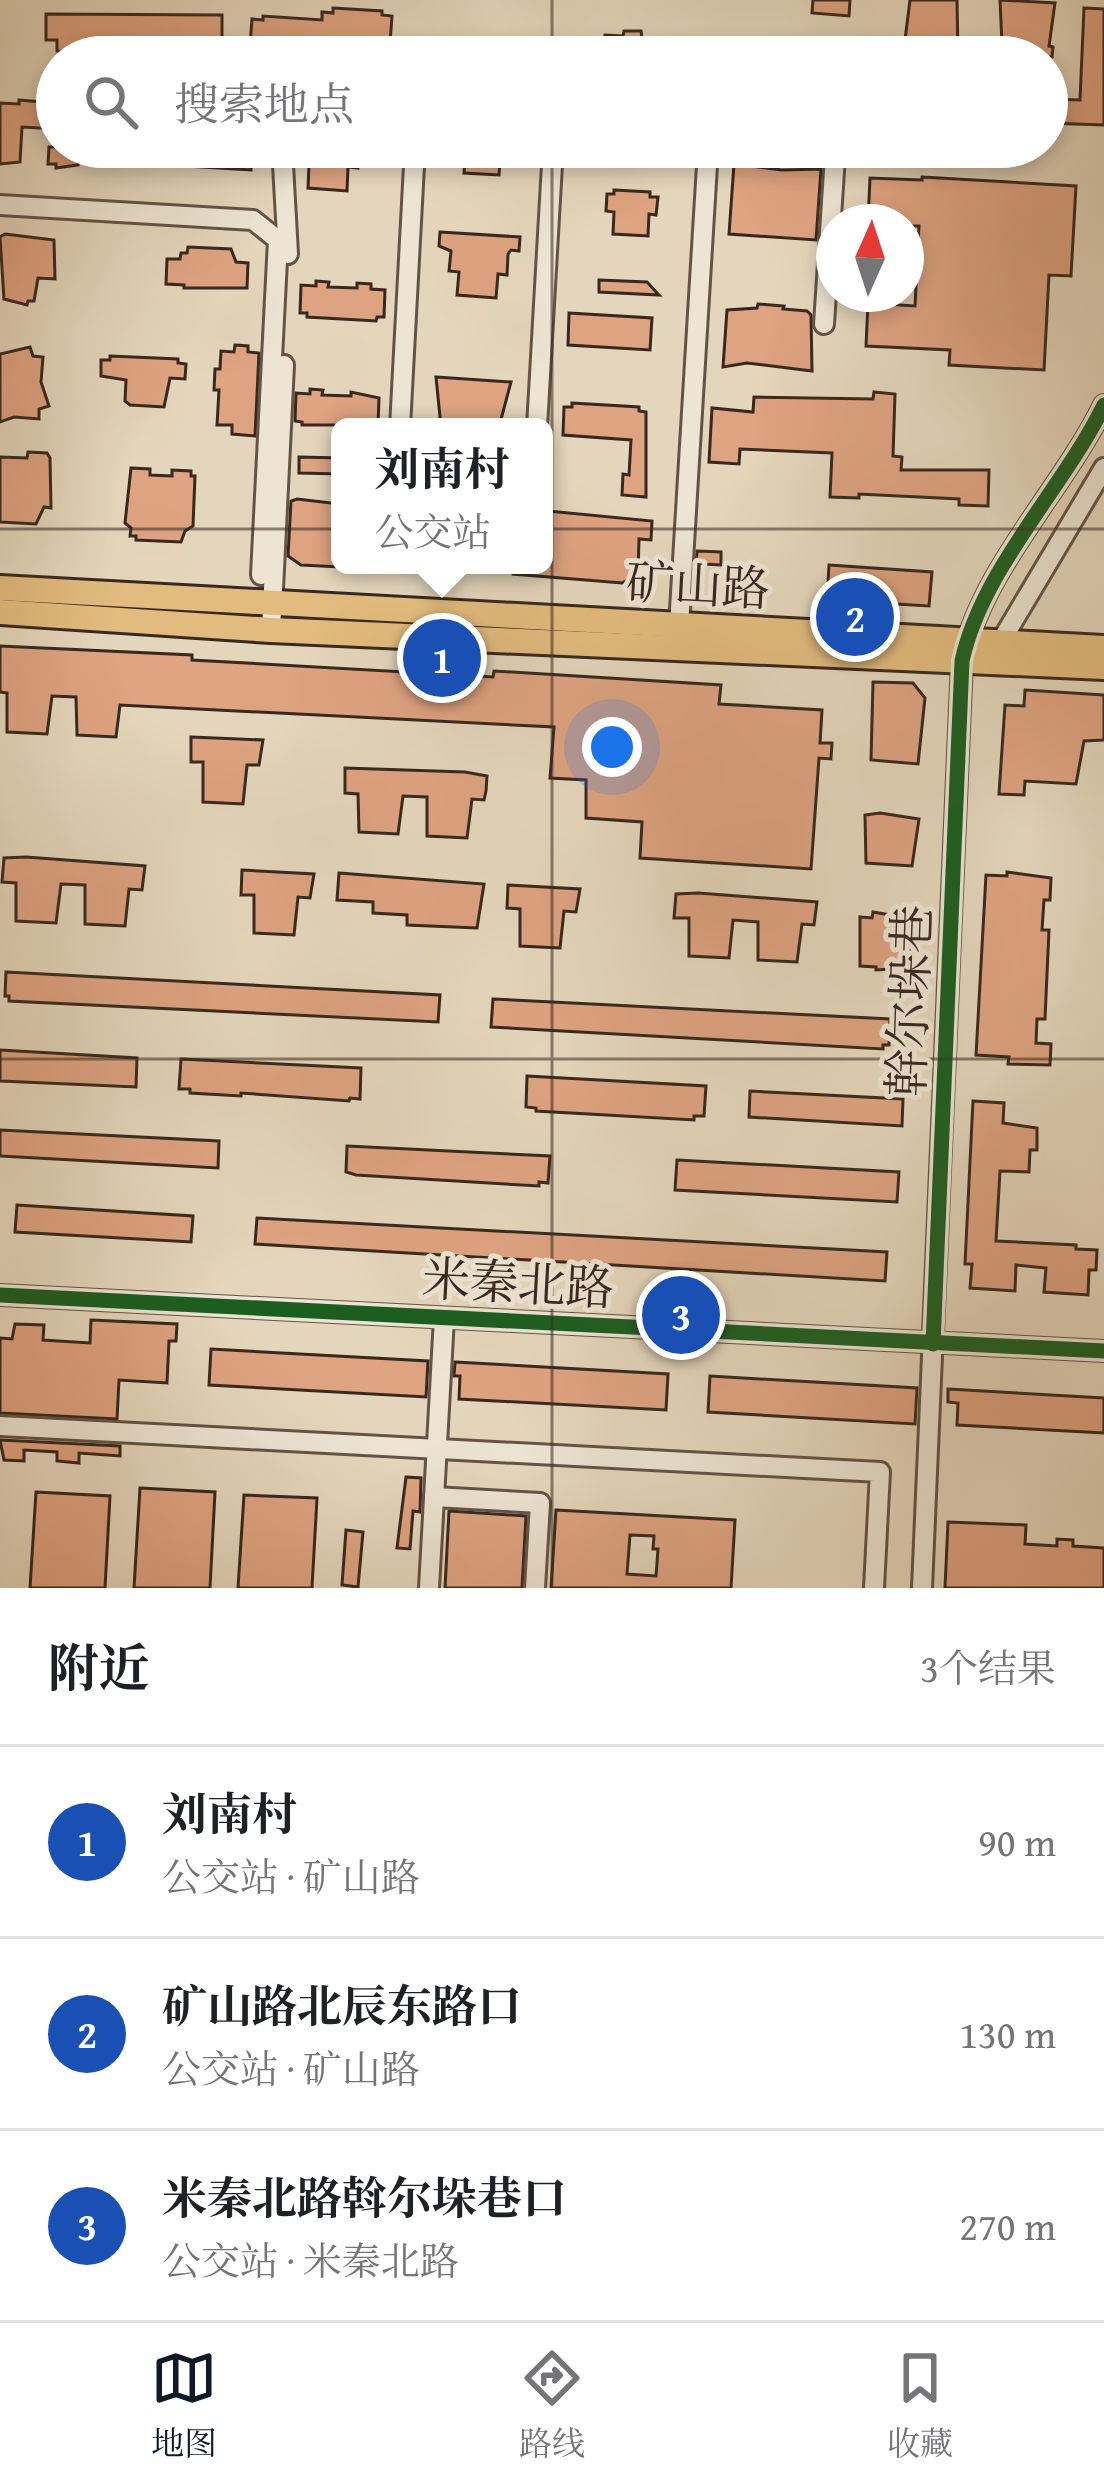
<!DOCTYPE html>
<html lang="zh">
<meta charset="utf-8">
<style>
body{margin:0;font-family:"Gentium Book Plus","Noto Serif SC",serif;background:#f2f2f2;color:#202124}
.compass{position:absolute;left:816px;top:204px;width:108px;height:108px;border-radius:50%;background:#fff;box-shadow:0 6px 18px #0003;rotate:3deg}
.you{position:absolute;left:612px;top:747px;width:42px;height:42px;margin:-30px;border:9px solid #fff;border-radius:50%;background:#1a73e8;box-shadow:0 0 0 18px #1a73e833}
.badge{display:grid;place-items:center;width:78px;height:78px;border-radius:50%;background:#111827;color:#fff;font-size:39px;font-weight:700}
.pin{position:absolute;translate:-50% -50%;border:6px solid #fff;box-shadow:0 3px 12px #0006}
.popup{position:absolute;left:331px;top:418px;width:222px;height:156px;box-sizing:border-box;display:grid;place-content:center;border-radius:18px;background:#fff;filter:drop-shadow(0 3px 9px #0005);font-size:39px;white-space:nowrap;color:#757577}
.popup b{font-size:45px;color:#202124}
.popup::after{content:'';position:absolute;left:50%;top:100%;margin-left:-24px;border:24px solid transparent;border-top-color:#fff}
.list{margin:0;padding:0;list-style:none}
h2{display:flex;justify-content:space-between;align-items:center;height:156px;margin:0;padding:0 48px;font-size:51px}
h2 small{font-size:39px;font-weight:400;color:#757577}
.list li{display:grid;grid-template-columns:78px 1fr auto;gap:36px;align-items:center;box-sizing:border-box;height:192px;padding:0 48px;border-top:3px solid #e0e0e0}
.list b{display:block;font-size:45px;white-space:nowrap}
.list p{margin:0;font-size:39px;white-space:nowrap;color:#757577}
.list em{font-size:39px;font-style:normal;color:#757577}
.icon{flex:none;width:66px;height:66px;fill:none;stroke:currentColor;stroke-width:2;stroke-linecap:round;stroke-linejoin:round}
.map{position:relative;flex:none;width:1104px;height:1588px;overflow:hidden}
.search{position:absolute;background:#fff;box-shadow:0 6px 18px #0003;left:36px;right:36px;top:36px;height:132px;display:flex;align-items:center;gap:30px;box-sizing:border-box;padding:0 42px;border-radius:66px;color:#757577;font-size:45px}
.sheet{height:732px;background:#fff}
nav{display:flex;justify-content:space-around;align-items:center;box-sizing:border-box;height:168px;border-top:3px solid #e0e0e0;background:#fff;font-size:33px;color:#757577}
nav a{display:grid;justify-items:center;gap:6px}
nav .on{color:#111827}
.map>svg:first-child{display:block}
</style>
<div class="map">
<svg width="1104" height="1588" viewBox="0 0 1104 1588">
<rect width="100%" height="100%" fill="#e4d6bc"/>
<filter id="stains"><feTurbulence type="fractalNoise" baseFrequency=".00167" numOctaves="4"/><feColorMatrix values="0 0 0 0 .2 0 0 0 0 .09 0 0 0 0 .02 0 0 0 .5 -.17"/></filter>
<radialGradient id="worn" r=".72"><stop offset=".6" stop-color="#630" stop-opacity="0"/><stop offset="1" stop-color="#630" stop-opacity=".3"/></radialGradient>
<g fill="#dea381" stroke="#38281f" stroke-width="3" fill-rule="evenodd">
<path d="M813,0h37l-1,16 -37,-3z"/>
<path d="M910,0h47l1,57 -55,-1z"/>
<path d="M1000,0l55,3 -6,43 4,1 -1,10h-55l1,-14 4,1z"/>
<path d="M333,8l49,3v4l10,1 -2,27 -17,-1 -1,9 -69,-1v7l-36,-1v-9l-17,-1 2,-27 11,1v-4l59,4v-8l11,1z"/>
<path d="M1084,8l20,1v116l-56,-2 1,-24 31,1z"/>
<path d="M46,14l176,1v26h-13v11l-152,-1v-11h-11z"/>
<path d="M624,31h17l4,26h-47v-13h6l1,-9 18,1z"/>
<path d="M19,100l35,3 3,26 -35,-2 -2,35 -20,2v-61l19,1z"/>
<path d="M49,147h30l-1,18 -22,3v-4h-8z"/>
<path d="M137,147h115l-1,23 -115,-7z"/>
<path d="M305,147h54l-1,21 -10,-1 -1,24 -39,-3 1,-23 -9,-1z"/>
<path d="M454,147h58l-1,16 -11,-1 -1,13 -35,-2 1,-13 -12,-1z"/>
<path d="M734,164l48,6 39,-1 -5,71 -87,-6z"/>
<path d="M922,177l154,9 -5,90 -22,-1 -5,95 -95,-5 1,-15 -84,-4 2,-43 47,3 4,-80h-13v-4h-38l2,-44 52,2z"/>
<path d="M614,190l36,2v5h8l-2,18 -7,-1 -1,22 -35,-2 1,-22 -8,-1 1,-17h7z"/>
<path d="M440,232l80,5 -1,14 -8,-1 -3,4 -1,21 -9,-1 -2,24 -39,-3 2,-23 -10,-1 2,-20 -12,-5z"/>
<path d="M5,234l49,6 1,39 -17,-1 -4,23h-6l-1,4 -23,-6 -4,-62z"/>
<path d="M188,247l43,2 5,13 12,1 -1,25h-63v-3l-18,-1 1,-25h13l1,-6h6z"/>
<path d="M599,280l48,2 12,13 -60,-3z"/>
<path d="M316,281l13,1 -1,5 29,1v-5l14,1v5l14,1 -1,27h-7l-1,4 -69,-4v-4h-7l1,-28 15,1z"/>
<path d="M758,304l26,2 -1,3 24,2 4,4 1,56 -65,-8 -24,4 4,-57 30,-2z"/>
<path d="M569,313l83,5 -2,32 -82,-5z"/>
<path d="M235,345l13,1v6l11,1 -4,83 -23,-2v-9h-15l2,-35h-5l1,-21h5l1,-18 13,1z"/>
<path d="M30,347l3,9 10,1 -2,25 8,24 -10,3v10l-25,-2 -14,5v-68z"/>
<path d="M110,356l68,3v4l8,1 -1,15 -15,-1 -6,29 -34,-2 -5,-4 1,-21 -25,-4v-16h9z"/>
<path d="M436,377l75,5 -12,45h-58z"/>
<path d="M310,389l13,1 -1,5 29,1v-4l28,6 -1,27h-76v-3l-7,-1 1,-28 14,1z"/>
<path d="M874,392l21,2 -2,62 9,1 -1,13h88l-1,36 -29,-1v-6l-100,-5v4l-29,-1 2,-44 -92,-4 -1,15 -30,-2 3,-54 41,4 1,-15 119,2z"/>
<path d="M572,403l67,4v4l7,1v85l-24,-2 1,-21 6,1 2,-35 -68,-5 1,-28h8z"/>
<path d="M28,452l19,1 3,5 1,50 -7,-1 -8,17 -36,-2v-65l27,1z"/>
<path d="M299,457l41,1v16l-41,-1z"/>
<path d="M131,468l19,1v6l22,1v-6l19,1v5h4l-2,50 -8,5 -4,11 -45,-2v-4h-6l1,-8 -6,-5z"/>
<path d="M297,499l43,5v63l-39,-2 -13,-9 3,-55z"/>
<path d="M548,511l104,10 -1,19 -12,-1 -1,35 -16,9 -109,-9v-9h31v-50z"/>
<path d="M697,551l24,1v13l-18,-1 -1,36 -8,-1z"/>
<path d="M829,565l103,7 -3,34 -102,-6z"/>
<path d="M0,646l192,9v5l301,17 1,-6 227,14 -2,19 103,6 -2,33h12l-1,16 -12,-1 -8,111 -171,-11 2,-36 -56,-4v-38l-36,-2 4,-51 -434,-22 -4,32 -39,-2 -1,-38 -24,-1 -5,38 -40,-2v-39l-7,-1z"/>
<path d="M873,682l40,1 12,15 -7,66 -47,-4z"/>
<path d="M1025,690l79,5v45l-20,1 -8,43 -51,-3 -1,14 -25,-1 6,-89 19,1z"/>
<path d="M191,737l72,3 -4,25h-12l-4,39 -40,-2v-40h-12z"/>
<path d="M345,768l120,4 22,4 -1,15 -2,9 -12,-1 -5,39 -40,-2v-39l-24,-1 -5,38 -39,-2 -1,-38 -13,-1z"/>
<path d="M880,813l39,6 -7,47 -46,-3 -1,-48z"/>
<path d="M26,857l119,9 -3,24 -13,-1 -4,37 -40,-2v-39l-24,-1 -5,39 -40,-2v-38l-14,-1 2,-24z"/>
<path d="M242,870l72,4 -4,24 -12,-1 -4,38 -40,-2v-38h-13z"/>
<path d="M1007,872l44,6 -1,22h-6l-2,30h7l-4,89h-8l-1,24 15,1 -1,21 -42,-1 1,-7 -33,-2 10,-180 21,1z"/>
<path d="M339,873l145,11 -7,44 -70,-3v-10l-34,-2v-11l-36,-2z"/>
<path d="M508,885l72,4 -4,23 -12,-1 -4,37 -40,-2v-37l-13,-1z"/>
<path d="M698,893l119,9 -3,23 -12,-1 -5,38 -39,-2v-38l-25,-2 -4,38 -40,-2v-38h-15l2,-24z"/>
<path d="M873,912l41,7 -6,49 -32,2v-3l-16,-1v-49l12,1z"/>
<path d="M6,972l434,23 -2,27 -429,-21v-5h-4z"/>
<path d="M493,999l397,20 -1,26h-6v4l-392,-22z"/>
<path d="M0,1050l137,8 -1,29 -136,-6z"/>
<path d="M181,1059l180,9 -1,31 -10,-1 -1,3 -108,-8v3l-51,-3v-4h-11z"/>
<path d="M527,1076l179,10 -2,30h-10v4l-158,-9v-3l-10,-1z"/>
<path d="M750,1091l153,8 -1,27 -153,-9z"/>
<path d="M973,1101l31,2 -1,20 34,5v22h-7l-1,22 -29,-1 -4,70 80,4v4l21,1 -1,20h-7l-1,25 -44,-3 2,-24 -30,-3 -1,26 -45,-3 2,-24h-7z"/>
<path d="M0,1130l219,11 -1,27 -218,-12z"/>
<path d="M347,1146l203,10 -2,27 -9,-1v4l-183,-11 -10,-3z"/>
<path d="M677,1160l222,12 -2,30 -222,-12z"/>
<path d="M17,1205l176,11 -2,26 -176,-10z"/>
<path d="M257,1218l630,34 -2,29 -630,-37z"/>
<path d="M91,1320l86,4 -1,17h-7l-2,42 -48,-3 -2,39 -117,-6v-75l12,1 3,-15 29,1 -1,15 47,3z"/>
<path d="M211,1349l217,12 -2,36 -217,-12z"/>
<path d="M455,1362l213,12 -2,36 -207,-11 1,-23h-6z"/>
<path d="M710,1376l207,12 -2,36 -207,-12z"/>
<path d="M948,1389l156,9v35l-147,-8 1,-22 -10,-1z"/>
<path d="M0,1440l120,6v10l-41,-3v10l-22,-2v-9l-33,-2v11l-20,-1z"/>
<path d="M406,1477l15,1 -1,34 -7,-1 -3,38 -13,-1z"/>
<path d="M140,1488l75,4 -5,96h-76z"/>
<path d="M36,1492l74,4 -5,92h-75z"/>
<path d="M244,1495l73,3 -5,90h-74z"/>
<path d="M556,1510l179,10 -4,68h-180zM630,1535l24,1 -1,13h5l-2,27 -29,-2z"/>
<path d="M449,1511l77,5 -4,72h-77z"/>
<path d="M948,1522l78,3 -1,19 32,2v-7l16,1v6l31,2v40h-159z"/>
<path d="M346,1530l17,2 -5,55 -16,-2z"/>
</g>
<g fill="none" stroke-linecap="round" stroke-linejoin="round">
<defs>
<g id="minor">
<path d="M282,147l6,107"/>
<path d="M0,205l253,15 25,20 -17,335"/>
<path d="M400,427l15,-280"/>
<path d="M537,427l16,-280"/>
<path d="M679,626l29,-477 127,7 -11,168"/>
<path d="M271,630l13,-265"/>
<path d="M993,646l7,-3 104,-175"/>
<path d="M0,1295l1104,56"/>
<path d="M0,1426l880,46 -6,116"/>
<path d="M434,1497l106,6 -5,85"/>
<path d="M429,1588l15,-270"/>
<path d="M922,1588l40,-927c20,-92 101,-172 142,-256"/>
</g>
<g id="major">
<path d="M0,588l1104,60"/>
<path d="M0,612l271,18 833,37"/>
</g>
</defs>
<use href="#minor" stroke="#635446" stroke-width="24"/>
<use href="#major" stroke="#38281f" stroke-width="30"/>
<use href="#minor" stroke="#ede4d3" stroke-width="18"/>
<use href="#major" stroke="#e2bb7e" stroke-width="24"/>
<defs>
<g id="cycleway">
<path d="M0,1295l1104,56"/>
<path d="M933,1344l29,-683c20,-92 101,-172 142,-256"/>
</g>
</defs>
<use href="#cycleway" stroke="#ede4d3" stroke-width="22"/>
<use href="#cycleway" stroke="#1b5e20" stroke-width="15"/>
</g>
<path fill="none" stroke="#38281f" stroke-width="3" stroke-opacity="0.55" d="M552,0v57M552,147v1441M0,529h1104M0,1059h1104"/>
<g text-anchor="middle" stroke-width="10" stroke-linejoin="round" paint-order="stroke">
<g font-size="48" fill="#38281f" stroke="#ede4d3">
<text transform="translate(698 585) rotate(3)" y="17">矿山路</text>
<text transform="translate(909 1001) rotate(-88)" y="17">幹尔垛巷</text>
<text transform="translate(518 1283) rotate(3)" y="17">米秦北路</text>
</g>
</g>
<rect width="100%" height="100%" filter="url(#stains)"/>
<rect width="100%" height="100%" fill="url(#worn)"/>
</svg>
<svg class="compass" viewBox="-18 -18 36 36"><path d="M0-13l5 13h-10z" fill="#e53935"/><path d="M0 13l5-13h-10z" fill="#757577"/></svg>
<div class="you"></div>
<div class="pin badge" style="left:442px;top:658px;background:#1a4fb4">1</div>
<div class="popup"><b>刘南村</b>公交站</div>
<div class="pin badge" style="left:855px;top:617px;background:#1a4fb4">2</div>
<div class="pin badge" style="left:681px;top:1315px;background:#1a4fb4">3</div>
<div class="search"><svg class="icon" aria-label="search" viewBox="0 0 24 24"><circle cx="10" cy="10" r="6"/><path d="M15 15l6 6"/></svg>搜索地点</div>
</div>
<section class="sheet">
<h2>附近<small>3个结果</small></h2>
<ul class="list">
<li><span class="badge" style="background:#1a4fb4">1</span><div><b>刘南村</b><p>公交站 · 矿山路</p></div><em>90 m</em></li>
<li><span class="badge" style="background:#1a4fb4">2</span><div><b>矿山路北辰东路口</b><p>公交站 · 矿山路</p></div><em>130 m</em></li>
<li><span class="badge" style="background:#1a4fb4">3</span><div><b>米秦北路斡尔垛巷口</b><p>公交站 · 米秦北路</p></div><em>270 m</em></li>
</ul>
</section>
<nav>
<a class="on"><svg class="icon" aria-label="map" viewBox="0 0 24 24"><path d="M3 6l6-2 6 2 6-2v14l-6 2-6-2-6 2zM9 4v14M15 6v14"/></svg>地图</a>
<a><svg class="icon" aria-label="directions" viewBox="0 0 24 24"><path d="M12 3l9 9-9 9-9-9zM9 14v-3h6M13 9l2 2-2 2"/></svg>路线</a>
<a><svg class="icon" aria-label="saved" viewBox="0 0 24 24"><path d="M7 4h10v16l-5-4-5 4z"/></svg>收藏</a>
</nav>
